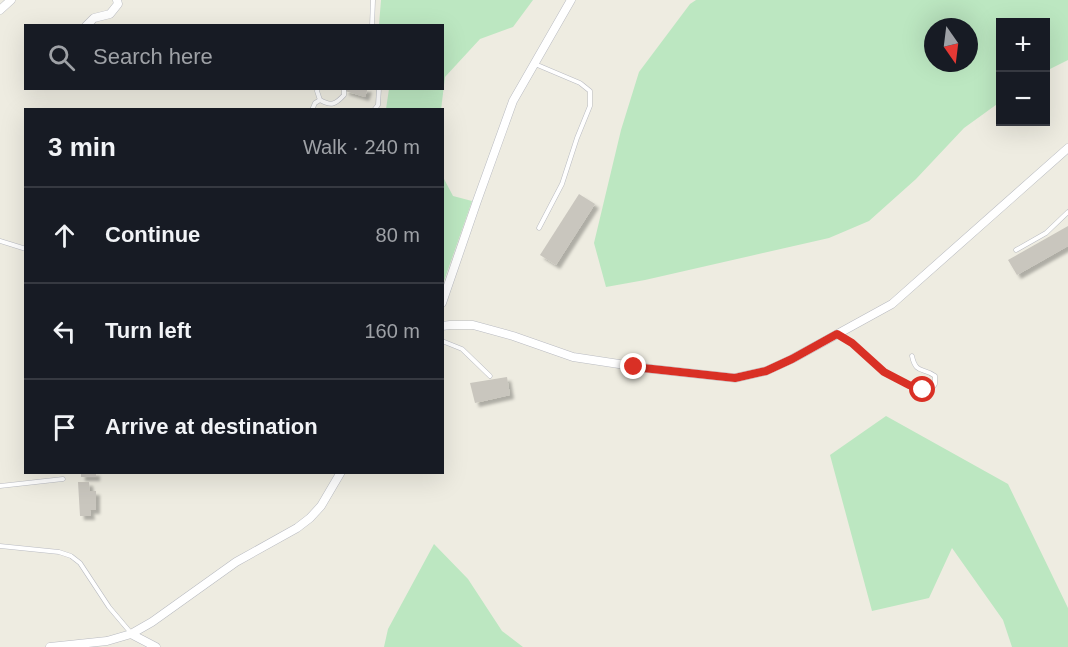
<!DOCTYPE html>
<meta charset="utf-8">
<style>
body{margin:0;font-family:Helvetica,sans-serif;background:#242831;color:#f1f3f6}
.controls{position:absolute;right:18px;top:18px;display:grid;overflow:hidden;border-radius:0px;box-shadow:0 6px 24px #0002}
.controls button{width:54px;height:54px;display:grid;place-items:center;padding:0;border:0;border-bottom:2px solid #363941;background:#171b24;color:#f1f3f6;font:30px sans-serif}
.compass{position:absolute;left:924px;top:18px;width:54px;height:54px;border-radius:50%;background:#171b24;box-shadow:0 6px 24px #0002;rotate:166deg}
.stop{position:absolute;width:18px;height:18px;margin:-14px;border:4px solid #d93025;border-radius:50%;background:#fff}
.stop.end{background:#d93025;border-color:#fff;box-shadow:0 2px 6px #0008}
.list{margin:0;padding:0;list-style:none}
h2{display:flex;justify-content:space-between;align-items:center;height:78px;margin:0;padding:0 24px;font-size:26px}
h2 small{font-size:20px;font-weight:400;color:#9ea1a6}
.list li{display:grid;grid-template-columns:39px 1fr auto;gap:18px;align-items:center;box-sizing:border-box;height:96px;padding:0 24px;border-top:2px solid #363941}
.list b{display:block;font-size:22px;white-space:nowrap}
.list em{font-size:20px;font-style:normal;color:#9ea1a6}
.icon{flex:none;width:33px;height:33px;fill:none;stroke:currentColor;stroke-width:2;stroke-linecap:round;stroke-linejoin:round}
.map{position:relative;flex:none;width:1068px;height:647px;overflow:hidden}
.search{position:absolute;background:#171b24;box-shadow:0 6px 24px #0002;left:24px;top:24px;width:420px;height:66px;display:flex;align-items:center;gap:15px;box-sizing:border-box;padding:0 21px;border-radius:0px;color:#9ea1a6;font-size:22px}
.panel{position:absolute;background:#171b24;box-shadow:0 6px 24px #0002;left:24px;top:108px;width:420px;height:366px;border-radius:0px}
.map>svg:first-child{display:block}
</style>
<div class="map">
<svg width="1068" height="647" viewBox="0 0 1068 647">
<defs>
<filter id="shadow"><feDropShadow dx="4" dy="4" stdDeviation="1.5" flood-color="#0004"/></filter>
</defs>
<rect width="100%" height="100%" fill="#eeece1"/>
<g fill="#bce7c1" fill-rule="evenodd">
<path d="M381,0h152l-20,27 -33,12 -35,38 -4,33 -55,-1 3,-20 53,-1v-62l-63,-1z"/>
<path d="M696,0h372v60l-22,11v-49h-46v80l-36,26 -48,51 -47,42 -40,17 -184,42 -39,7 -12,-44 27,-113 18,-58 51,-68zM933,27h36v36h-36z"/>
<path d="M443,177l10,19 19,5 -29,83z"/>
<path d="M886,416l122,68 60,124v39h-56l-9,-27 -51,-72 -23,50 -57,13 -42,-156z"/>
<path d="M434,544l34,35 34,52 21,16h-139l4,-18z"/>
</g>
<g fill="#c9c6be" filter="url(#shadow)">
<path d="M345,88h23l-3,9 -20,-6z"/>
<path d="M579,194l16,10 -39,61 -16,-10z"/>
<path d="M1068,226v20l-51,29 -9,-15z"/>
<path d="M507,377l3,18 -35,8 -5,-20z"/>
<rect x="81" y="472" width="15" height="5"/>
<path d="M78,482h11l1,9h6v19h-6l1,6h-11z"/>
</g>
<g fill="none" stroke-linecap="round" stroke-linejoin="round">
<defs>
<g id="service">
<path d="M372,26l1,-26"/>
<path d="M535,64l45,19 10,8v15l-13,32 -15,46 -23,44"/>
<path d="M318,88l-1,3 3,9c11,6 15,5 24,-5v-7"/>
<path d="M312,110l3,-7 5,-3"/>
<path d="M374,110l4,-5 1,-17"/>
<path d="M0,241l26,8"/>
<path d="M1016,250l30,-17 22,-21"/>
<path d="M838,334c31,19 54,55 93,56l4,-6v-8c-11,-9 -19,-1 -23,-20"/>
<path d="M442,341l20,8 28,27"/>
<path d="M0,486l63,-7"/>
<path d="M0,546l59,6 12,4 9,7 29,44 22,26"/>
</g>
<g id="minor">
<path d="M0,10l11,-10"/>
<path d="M86,26l8,-8 16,-4 8,-10 -1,-4"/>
<path d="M442,303l35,-102 36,-100 58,-101"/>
<path d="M442,326l8,-1h23l40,11 60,21 79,12 83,9 31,-7 26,-12 100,-55 176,-156"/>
<path d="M131,634l25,13"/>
<path d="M50,647l57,-6 24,-7 21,-12 84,-60 61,-34 13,-10 11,-12 20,-34"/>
</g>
</defs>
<use href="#service" stroke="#b9bbc1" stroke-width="5"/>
<use href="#minor" stroke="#b9bbc1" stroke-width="9"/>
<use href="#service" stroke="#fff" stroke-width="4"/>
<use href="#minor" stroke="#fff" stroke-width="8"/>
</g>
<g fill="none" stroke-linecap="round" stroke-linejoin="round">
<path stroke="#d93025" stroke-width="8" d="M634,367l101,11 31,-7 26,-12 45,-25 15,9 32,29 25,13 14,5"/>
</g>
</svg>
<div class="controls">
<button>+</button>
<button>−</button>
</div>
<svg class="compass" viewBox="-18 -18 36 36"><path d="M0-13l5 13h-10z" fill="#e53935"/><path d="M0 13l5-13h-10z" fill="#9ea1a6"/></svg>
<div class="stop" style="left:923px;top:390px"></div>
<div class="stop end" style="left:634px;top:367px"></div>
<div class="search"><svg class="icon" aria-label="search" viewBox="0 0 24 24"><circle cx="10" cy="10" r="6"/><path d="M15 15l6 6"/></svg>Search here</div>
<section class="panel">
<h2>3 min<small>Walk · 240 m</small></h2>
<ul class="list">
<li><svg class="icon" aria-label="ahead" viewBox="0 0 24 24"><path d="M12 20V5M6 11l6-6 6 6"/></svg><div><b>Continue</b></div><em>80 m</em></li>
<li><svg class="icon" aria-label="left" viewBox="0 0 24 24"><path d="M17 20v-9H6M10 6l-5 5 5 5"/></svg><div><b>Turn left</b></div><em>160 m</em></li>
<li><svg class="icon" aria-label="arrive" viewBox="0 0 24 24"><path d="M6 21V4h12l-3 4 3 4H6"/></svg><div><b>Arrive at destination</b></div></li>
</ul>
</section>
</div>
